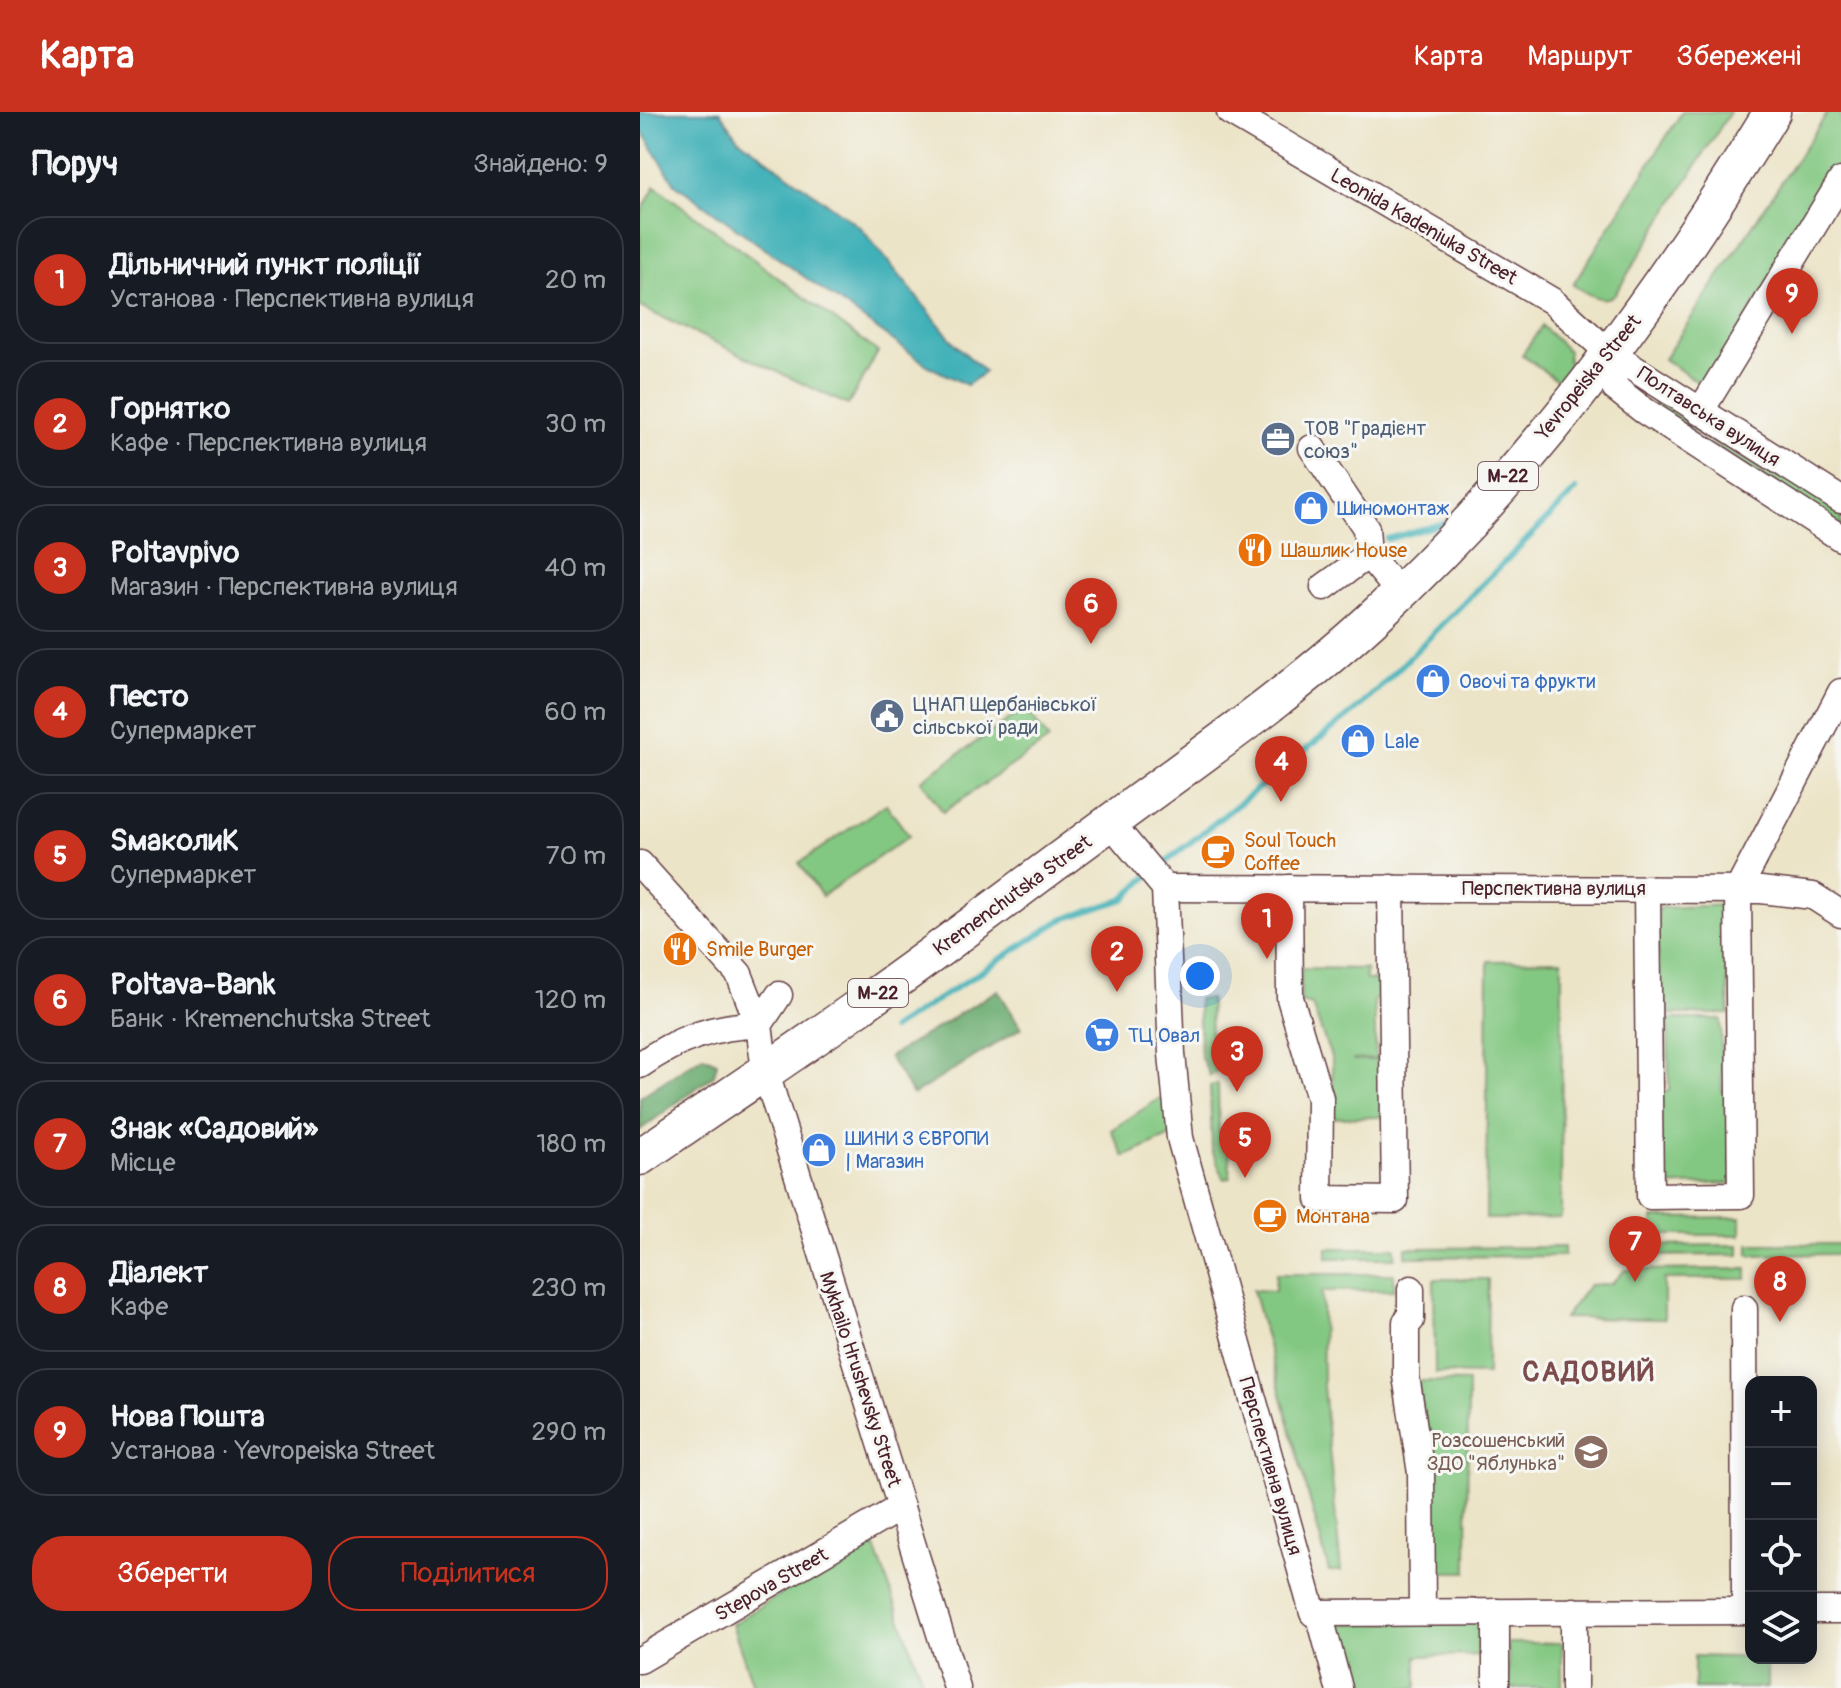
<!DOCTYPE html>
<html lang="uk">
<meta charset="utf-8">
<style>
body{margin:0;font-family:Pangolin,sans-serif;background:#20242c;color:#f1f3f6}
.controls{position:absolute;right:24px;bottom:24px;display:grid;overflow:hidden;border-radius:16px;box-shadow:0 4px 20px #0003}
.controls button{width:72px;height:72px;display:grid;place-items:center;padding:0;border:0;border-bottom:2px solid #363941;background:#171b24;color:#f1f3f6;font:40px sans-serif}
.you{position:absolute;left:560px;top:864px;width:28px;height:28px;margin:-20px;border:6px solid #fff;border-radius:50%;background:#1a73e8;box-shadow:0 0 0 12px #1a73e833}
.badge{display:grid;place-items:center;width:52px;height:52px;border-radius:50%;background:#c8321e;color:#fff;font-size:26px;font-weight:700}
.pin{position:absolute;translate:-50% -66px;filter:drop-shadow(0 2px 4px #0008)}
.pin::after{content:'';position:absolute;top:42px;width:28px;height:24px;background:inherit;clip-path:polygon(0 0,100% 0,50% 100%)}
.list{margin:0;padding:0;list-style:none}
h2{display:flex;justify-content:space-between;align-items:center;height:104px;margin:0;padding:0 32px;font-size:34px}
h2 small{font-size:26px;font-weight:400;color:#9ea1a6}
.list li{display:grid;grid-template-columns:52px 1fr auto;gap:24px;align-items:center;box-sizing:border-box;height:128px;margin:0 16px 16px;padding:0 16px;border:2px solid #363941;border-radius:32px}
.list b{display:block;font-size:30px;white-space:nowrap}
.list p{margin:0;font-size:26px;white-space:nowrap;color:#9ea1a6}
.list em{font-size:26px;font-style:normal;color:#9ea1a6}
.actions{display:flex;gap:16px;padding:24px 32px}
.actions a{flex:1;padding:18px 0;border:2px solid #c8321e;border-radius:32px;text-align:center;font-size:28px;color:#c8321e}
.actions .main{background:#c8321e;color:#fff}
.icon{flex:none;width:44px;height:44px;fill:none;stroke:currentColor;stroke-width:2;stroke-linecap:round;stroke-linejoin:round}
.map{position:relative;flex:none;width:1201px;height:1576px;overflow:hidden}
header{display:flex;align-items:center;gap:48px;box-sizing:border-box;height:112px;padding:0 40px;background:#c8321e;color:#fff}
header strong{font-size:38px}
nav{display:flex;gap:44px;margin-inline-start:auto;font-size:28px}
main{display:flex}
aside{flex:1;background:#171b24}
.map>svg:first-child{display:block}
</style>
<header>
<strong>Карта</strong>
<nav><a>Карта</a><a>Маршрут</a><a>Збережені</a></nav>
</header>
<main>
<aside>
<h2>Поруч<small>Знайдено: 9</small></h2>
<ul class="list">
<li><span class="badge">1</span><div><b>Дільничний пункт поліції</b><p>Установа · Перспективна вулиця</p></div><em>20 m</em></li>
<li><span class="badge">2</span><div><b>Горнятко</b><p>Кафе · Перспективна вулиця</p></div><em>30 m</em></li>
<li><span class="badge">3</span><div><b>Poltavpivo</b><p>Магазин · Перспективна вулиця</p></div><em>40 m</em></li>
<li><span class="badge">4</span><div><b>Песто</b><p>Супермаркет</p></div><em>60 m</em></li>
<li><span class="badge">5</span><div><b>SмаколиК</b><p>Супермаркет</p></div><em>70 m</em></li>
<li><span class="badge">6</span><div><b>Poltava-Bank</b><p>Банк · Kremenchutska Street</p></div><em>120 m</em></li>
<li><span class="badge">7</span><div><b>Знак «Садовий»</b><p>Місце</p></div><em>180 m</em></li>
<li><span class="badge">8</span><div><b>Діалект</b><p>Кафе</p></div><em>230 m</em></li>
<li><span class="badge">9</span><div><b>Нова Пошта</b><p>Установа · Yevropeiska Street</p></div><em>290 m</em></li>
</ul>
<div class="actions"><a class="main">Зберегти</a><a>Поділитися</a></div>
</aside>
<div class="map">
<svg width="1201" height="1576" viewBox="0 0 1201 1576">
<rect width="100%" height="100%" fill="#f6f6f2"/>
<filter id="ink" filterUnits="userSpaceOnUse"><feTurbulence type="fractalNoise" baseFrequency=".0125" numOctaves="2"/><feDisplacementMap in="SourceGraphic" scale="16" xChannelSelector="R" yChannelSelector="G"/><feConvolveMatrix kernelMatrix="1 2 1 2 8 2 1 2 1" color-interpolation-filters="sRGB"/></filter>
<filter id="wash" filterUnits="userSpaceOnUse"><feTurbulence type="fractalNoise" baseFrequency=".006" numOctaves="4" result="noise"/><feDisplacementMap in="SourceGraphic" scale="32" xChannelSelector="R" yChannelSelector="G"/><feGaussianBlur stdDeviation="1.8" result="paint"/><feColorMatrix in="noise" values="0 0 0 0 0 0 0 0 0 0 0 0 0 0 0 0 0 1.4 0 .05"/><feComposite in="paint" operator="in"/></filter>
<g filter="url(#wash)">
<rect width="100%" height="100%" fill="#ece4c7"/>
<g fill="#83c882" stroke="#667456" stroke-width="2">
<path d="M1042,0h48l-115,182c-14,11 -28,-1 -42,-9z"/>
<path d="M1188,0h13v49l-136,226 -41,-28z"/>
<path d="M15,74l223,166 -30,53 -208,-98v-92z"/>
<path d="M902,214l26,25v19l-9,12 -37,-27z"/>
<path d="M1021,280l180,117v19l-188,-123z"/>
<path d="M386,596l23,32 -106,72 -22,-32z"/>
<path d="M246,692l23,32 -87,60 -23,-33z"/>
<path d="M1085,793l4,109h-71v-106z"/>
<path d="M922,848l-1,258 -75,1 2,-258z"/>
<path d="M661,856l65,1v11h14v17l-6,4 2,58 -24,1h29v57l-48,1 -1,-58 -20,-55 -11,-3z"/>
<path d="M558,887h12l1,41 5,5v27l-6,4 -9,-19z"/>
<path d="M1028,907h53l1,72h8l2,92 -71,3 -2,-94 10,-1z"/>
<path d="M578,972l1,47 10,9 1,38 -6,1 -12,-29 -2,-64z"/>
<path d="M525,983l8,40 -49,22 -13,-27z"/>
<path d="M1101,1105v18h-88v-17z"/>
<path d="M1109,1132h92v10l-92,1z"/>
<path d="M1099,1133v10l-110,1v-10z"/>
<path d="M924,1135v9l-158,1v-9z"/>
<rect x="687" y="1136" width="68" height="10"/>
<path d="M1107,1157v10h-83v40l-100,-1 25,-33 22,-1 14,-14z"/>
<path d="M636,1162h118v16l-72,1 1,96 18,184h-12l-76,-281 22,1z"/>
<path d="M794,1167h54l-1,95 -52,-1z"/>
<path d="M777,1269l51,1 -1,190h-31l-4,-121z"/>
<path d="M232,1426l53,150h-171l-22,-64z"/>
<path d="M846,1508l6,35 -75,1v32h-62l-8,-29 -6,1 -6,-36z"/>
<path d="M868,1531h54v45h-53z"/>
<path d="M1054,1544l73,2v30h-73z"/>
</g>
<g fill="#6aac70" stroke="#5a664e" stroke-width="2">
<path d="M358,878l23,38 -108,67 -24,-38z"/>
<path d="M63,944l14,6 -3,13 -74,55v-33z"/>
</g>
<path fill="#41b1b8" stroke="#466872" stroke-width="2" d="M0,0h80l18,26 123,90 94,116 30,28 -18,13 -37,-18 -255,-183 -35,-56z"/>
<g fill="none" stroke-linecap="round" stroke-linejoin="round">
<g stroke="#41b1b8" stroke-width="6">
<path d="M747,427l62,-17"/>
<path d="M522,753l200,-160 214,-215"/>
<path d="M252,917l169,-109 63,-21 23,-22"/>
</g>
</g>
</g>
<g filter="url(#ink)">
<g fill="none" stroke-linecap="round" stroke-linejoin="round">
<defs>
<g id="minor">
<path d="M590,0l322,189 56,51 233,148"/>
<path d="M968,240l7,36 28,22 198,128"/>
<path d="M1060,300l141,-231"/>
<path d="M672,336l54,80 2,27 31,37"/>
<path d="M684,475l44,-32"/>
<path d="M470,710l55,66 7,166 8,84 133,475 438,-2"/>
<path d="M0,752l99,110 20,51c-43,0 -84,15 -119,40"/>
<path d="M525,776l596,2 52,6 28,18"/>
<path d="M649,776l1,110 30,100 -1,101 76,1 -4,-312"/>
<path d="M1007,777l3,307 91,-1 -3,-305 103,-198"/>
<path d="M139,883l-20,30 6,45 192,618"/>
<path d="M771,1177v31l-5,2v54l15,97 1,139"/>
<path d="M1104,1196l1,303"/>
<path d="M1171,1498h30"/>
<path d="M934,1499v77"/>
<path d="M679,1501l20,75"/>
<path d="M0,1548l261,-153"/>
<path d="M856,1576v-76"/>
</g>
<path id="highway" d="M0,1045c71,-49 143,-96 213,-146 88,-61 172,-127 259,-190 88,-65 178,-127 259,-201 159,-145 290,-325 401,-508"/>
</defs>
<use href="#minor" stroke="#623d42" stroke-width="29"/>
<use href="#highway" stroke="#623d42" stroke-width="39"/>
<use href="#minor" stroke="#fff" stroke-width="26"/>
<use href="#highway" stroke="#fff" stroke-width="36"/>
</g>
</g>
<defs>
<symbol id="office-disc" viewBox="-11 -11 22 22"><circle r="9.5" fill="#5c6f8a" stroke="#f6f6f2"/><path d="M-6-3h4V-5.5h4V-3h4V5H-6ZM-1-4.5V-3h2v-1.5ZM-6 0V1H6V0Z" fill="#fff"/></symbol>
<symbol id="shop-disc" viewBox="-11 -11 22 22"><circle r="9.5" fill="#3f7fe0" stroke="#f6f6f2"/><path d="M-5-2.5h2.3a2.7 3.5 0 0 1 5.4 0H5L5.5 6h-11ZM-1.5-2.5h3a1.5 2.3 0 0 0-3 0Z" fill="#fff"/></symbol>
<symbol id="restaurant-disc" viewBox="-11 -11 22 22"><circle r="9.5" fill="#e8710a" stroke="#f6f6f2"/><path d="M-5-6h1v4h1v-4h1v4h1v-4h1v5L-1.5 .5V6h-2V.5L-5-1ZM5-6V6H3V1.5H1.5Q1.5-4 5-6Z" fill="#fff"/></symbol>
<symbol id="civic-disc" viewBox="-11 -11 22 22"><circle r="9.5" fill="#5c6f8a" stroke="#f6f6f2"/><path d="M-.6-6.5H3V-4.5H.6V-3L4-1V1h2V6H-6V1h2V-1L-.6-3ZM-1.2 2.5V6h2.4V2.5Z" fill="#fff"/></symbol>
<symbol id="cafe-disc" viewBox="-11 -11 22 22"><circle r="9.5" fill="#e8710a" stroke="#f6f6f2"/><path d="M-5.5-4.5H6V0H3Q3 3.5 0 3.5H-2.5Q-5.5 3.5-5.5 0ZM3-3.2v2h1.7v-2ZM-6 4.5H4V6H-6Z" fill="#fff"/></symbol>
<symbol id="supermarket-disc" viewBox="-11 -11 22 22"><circle r="9.5" fill="#3f7fe0" stroke="#f6f6f2"/><path d="M-6-5.5h2.5l.6 2H6L4.5 2H-2.5L-4.4-4H-6ZM-1.5 3.2a1.3 1.3 0 1 0 .1 0ZM3 3.2a1.3 1.3 0 1 0 .1 0Z" fill="#fff"/></symbol>
<symbol id="school-disc" viewBox="-11 -11 22 22"><circle r="9.5" fill="#8d6e63" stroke="#f6f6f2"/><path d="M0-5L7-2L0 1L-7-2ZM-4 1L0 2.5L4 1V4Q0 6-4 4Z" fill="#fff"/></symbol>
</defs>
<g fill-rule="evenodd">
<use href="#office-disc" x="618" y="307" width="40" height="40"/>
<use href="#shop-disc" x="651" y="376" width="40" height="40"/>
<use href="#restaurant-disc" x="595" y="418" width="40" height="40"/>
<use href="#shop-disc" x="773" y="549" width="40" height="40"/>
<use href="#civic-disc" x="227" y="584" width="40" height="40"/>
<use href="#shop-disc" x="698" y="609" width="40" height="40"/>
<use href="#cafe-disc" x="558" y="720" width="40" height="40"/>
<use href="#restaurant-disc" x="20" y="817" width="40" height="40"/>
<use href="#supermarket-disc" x="442" y="903" width="40" height="40"/>
<use href="#shop-disc" x="159" y="1018" width="40" height="40"/>
<use href="#cafe-disc" x="610" y="1084" width="40" height="40"/>
<use href="#school-disc" x="931" y="1320" width="40" height="40"/>
</g>
<g text-anchor="middle" stroke-width="6" stroke-linejoin="round" paint-order="stroke">
<g fill="#f6f6f2" stroke="#7e6067" stroke-width="2">
<rect x="838" y="350" width="60" height="28" rx="6"/>
<rect x="208" y="867" width="60" height="28" rx="6"/>
</g>
<g font-size="18" font-weight="bold" fill="#4a1f2b">
<text x="868" y="370">М-22</text>
<text x="238" y="887">М-22</text>
</g>
<g font-size="20" fill="#4a1f2b" stroke="#f6f6f2">
<text transform="translate(784 114) rotate(30)" y="7">Leonida Kadeniuka Street</text>
<text transform="translate(948 265) rotate(-51)" y="7">Yevropeiska Street</text>
<text transform="translate(1069 304) rotate(33)" y="7">Полтавська вулиця</text>
<text x="914" y="783">Перспективна вулиця</text>
<text transform="translate(372 783) rotate(-36)" y="7">Kremenchutska Street</text>
<text transform="translate(221 1267) rotate(72)" y="7">Mykhailo Hrushevsky Street</text>
<text transform="translate(631 1354) rotate(74)" y="7">Перспективна вулиця</text>
<text transform="translate(131 1472) rotate(-30)" y="7">Stepova Street</text>
</g>
<g font-size="20" fill="#4e5e75" stroke="#f6f6f2" text-anchor="start">
<text x="664" y="323">ТОВ "Градієнт<tspan x="664" dy="23">союз"</tspan></text>
<text x="273" y="599">ЦНАП Щербанівської<tspan x="273" dy="23">сільської ради</tspan></text>
</g>
<g font-size="20" fill="#366cbe" stroke="#f6f6f2" text-anchor="start">
<text x="697" y="403">Шиномонтаж</text>
<text x="819" y="576">Овочі та фрукти</text>
<text x="744" y="636">Lale</text>
<text x="488" y="930">ТЦ Овал</text>
<text x="205" y="1033">ШИНИ З ЄВРОПИ<tspan x="205" dy="23">| Магазин</tspan></text>
</g>
<g font-size="20" fill="#c56008" stroke="#f6f6f2" text-anchor="start">
<text x="641" y="445">Шашлик House</text>
<text x="604" y="735">Soul Touch<tspan x="604" dy="23">Coffee</tspan></text>
<text x="66" y="844">Smile Burger</text>
<text x="656" y="1111">Монтана</text>
</g>
<g font-size="20" fill="#785e54" stroke="#f6f6f2" text-anchor="end">
<text x="925" y="1335">Розсошенський<tspan x="925" dy="23">ЗДО "Яблунька"</tspan></text>
</g>
<g font-size="28" font-weight="bold" letter-spacing="2" fill="#7c4c4d" stroke="#f6f6f2">
<text x="949" y="1269">САДОВИЙ</text>
</g>
</g>
</svg>
<div class="controls">
<button>+</button>
<button>−</button>
<button><svg class="icon" aria-label="locate" viewBox="0 0 24 24"><circle cx="12" cy="12" r="6"/><path d="M12 2v4M12 18v4M2 12h4M18 12h4"/></svg></button>
<button><svg class="icon" aria-label="layers" viewBox="0 0 24 24"><path d="M12 4l9 5-9 5-9-5zM3 14l9 5 9-5"/></svg></button>
</div>
<div class="you"></div>
<div class="pin badge" style="left:627px;top:847px">1</div>
<div class="pin badge" style="left:477px;top:880px">2</div>
<div class="pin badge" style="left:597px;top:980px">3</div>
<div class="pin badge" style="left:641px;top:690px">4</div>
<div class="pin badge" style="left:605px;top:1066px">5</div>
<div class="pin badge" style="left:451px;top:532px">6</div>
<div class="pin badge" style="left:995px;top:1170px">7</div>
<div class="pin badge" style="left:1140px;top:1210px">8</div>
<div class="pin badge" style="left:1152px;top:222px">9</div>
</div>
</main>
